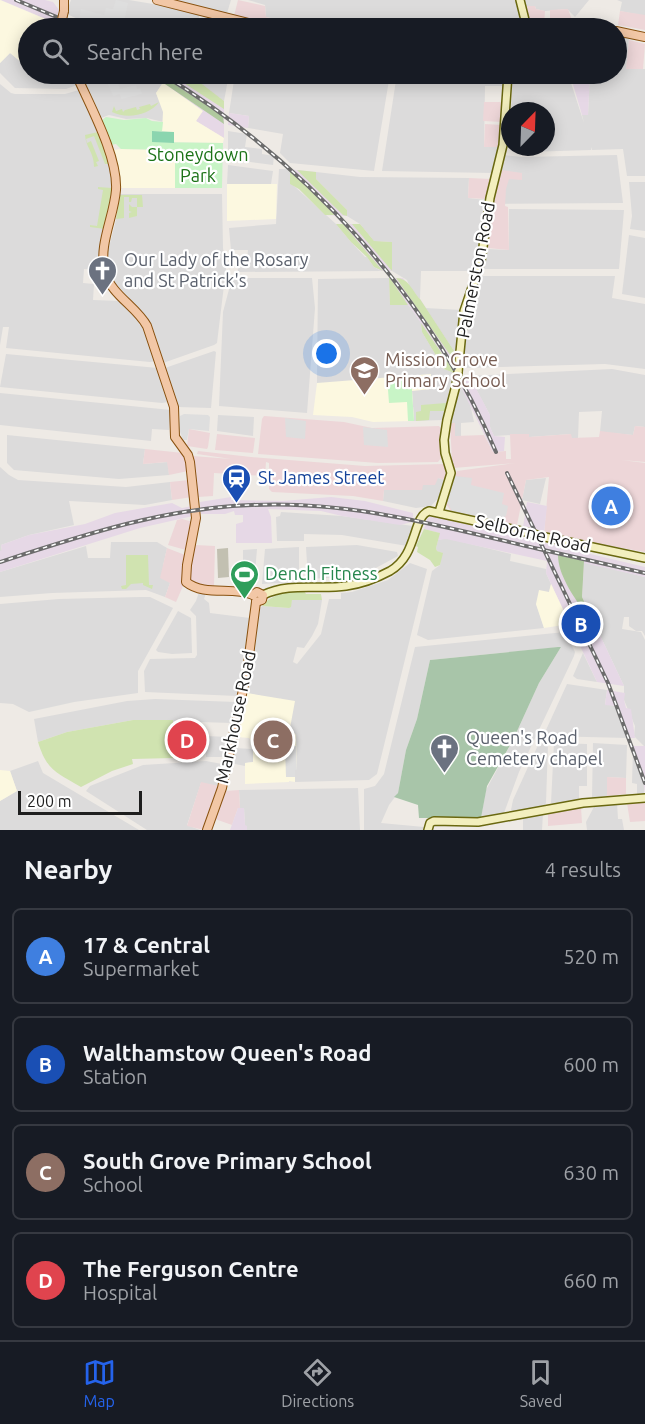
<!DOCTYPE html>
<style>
body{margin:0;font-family:Ubuntu,sans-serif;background:#242831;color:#f1f3f6}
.compass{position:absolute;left:501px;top:102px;width:54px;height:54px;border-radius:50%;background:#171b24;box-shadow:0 3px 15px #0003;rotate:23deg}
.scale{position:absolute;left:18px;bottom:15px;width:124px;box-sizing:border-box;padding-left:6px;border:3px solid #1e1e1e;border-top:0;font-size:16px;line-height:21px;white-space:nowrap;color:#1e1e1e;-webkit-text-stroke:4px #fff;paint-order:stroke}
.you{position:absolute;left:327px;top:354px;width:21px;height:21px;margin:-15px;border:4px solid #fff;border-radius:50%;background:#1a73e8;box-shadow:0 0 0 9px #1a73e833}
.badge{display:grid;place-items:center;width:39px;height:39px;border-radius:50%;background:#2563eb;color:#fff;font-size:20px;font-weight:700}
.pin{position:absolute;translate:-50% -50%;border:3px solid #fff;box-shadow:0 2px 6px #0006}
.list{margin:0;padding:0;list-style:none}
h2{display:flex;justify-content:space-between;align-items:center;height:78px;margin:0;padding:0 24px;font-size:26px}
h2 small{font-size:20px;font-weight:400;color:#9ea1a6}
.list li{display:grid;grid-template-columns:39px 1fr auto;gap:18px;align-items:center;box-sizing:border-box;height:96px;margin:0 12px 12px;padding:0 12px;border:2px solid #363941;border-radius:9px}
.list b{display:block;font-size:22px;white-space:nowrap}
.list p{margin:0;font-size:20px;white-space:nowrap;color:#9ea1a6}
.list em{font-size:20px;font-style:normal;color:#9ea1a6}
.icon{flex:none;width:33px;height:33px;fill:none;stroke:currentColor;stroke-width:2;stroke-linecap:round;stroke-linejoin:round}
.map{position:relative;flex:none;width:645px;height:830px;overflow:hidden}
.search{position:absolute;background:#171b24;box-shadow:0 3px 15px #0003;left:18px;right:18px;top:18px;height:66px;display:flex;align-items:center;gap:15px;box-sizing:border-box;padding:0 21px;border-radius:33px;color:#9ea1a6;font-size:22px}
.sheet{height:510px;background:#171b24}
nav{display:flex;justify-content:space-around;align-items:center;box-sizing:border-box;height:84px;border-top:2px solid #363941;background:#171b24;font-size:16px;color:#9ea1a6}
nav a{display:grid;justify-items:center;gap:3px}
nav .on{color:#2563eb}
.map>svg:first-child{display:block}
</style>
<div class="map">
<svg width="645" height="830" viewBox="0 0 645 830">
<rect width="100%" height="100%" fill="#eeeae5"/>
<g fill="#dcdbdb">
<path d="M71,0h58l24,4 46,11 -1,13h-100l-29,-13 -2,-4z"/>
<path d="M175,0h56l-4,13z"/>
<path d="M248,0h269l4,28h-135l-43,-3 -1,3h-51l-16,-2 1,-7 -10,-2 -1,-12z"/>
<path d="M524,0h65l-14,17 -8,-8 -22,2 -9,-2 -1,-3 -10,1z"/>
<path d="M617,0h28v16l-25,-5 2,-9z"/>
<path d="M617,36l12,3 -3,30h19v107h-18l-4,-27 -31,1 -1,-3v3l-64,2v-5h19v-36h-35l2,-37h55l16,49 -2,-8h6l2,-41h26z"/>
<path d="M10,53l18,15v6l26,2 18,-2 5,11 -11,4 -51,-1 -15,-15v-10z"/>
<path d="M81,74h62l19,10 -6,9 8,19 -1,10 -16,-4 -21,1 -17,-4 -8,3z"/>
<path d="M189,74h40l-5,27 -35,-25z"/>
<path d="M235,74h155l-16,97 -84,-8 -10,-10 3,-19 -35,-6 1,-12 -20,-3z"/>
<path d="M397,74h107v12h-19l-1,61h14l-5,26 -111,-2z"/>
<path d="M0,84l11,9 4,1h50l14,-4 28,64 6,35 -13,61v20l-16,-1 -1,14 11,1 -1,16 27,1 19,16 16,44 -5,1 -144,-14 3,-21h-6l-3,18z"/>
<path d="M228,131l19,3 -2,13 17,2v5l12,2 -1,9 -45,-6z"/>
<path d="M503,155l19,2 95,-2 6,48 -134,1z"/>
<path d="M228,165l45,6 -2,13h-44z"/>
<path d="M279,169h8l3,3 3,13 43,39 15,18 14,15h2l7,10 7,4 -143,1 -1,-11 10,-1 1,-10h-17l-2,-22 47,-4z"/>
<path d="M316,172l44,5 109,1 -1,20 18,2 -7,56 -6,15h-52l-1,28 -8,-7 -5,-12 -15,-9v-29l-18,-1 -14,-17 -13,-8v-6l-31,-31z"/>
<path d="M629,182h16v49l-15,-2 2,-13z"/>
<path d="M120,194h102l1,54 3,21 -9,74 -3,2 -51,18 -15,-44 -32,-34 -8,-12v-22l8,-31z"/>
<path d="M509,209l115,1 -5,59h-136l5,-20 21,1z"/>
<path d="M629,235l16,3v60l-23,-4z"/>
<path d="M480,276h135l-3,22 33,6v65l-40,-5 -143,4 7,-60z"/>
<path d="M232,278h80l3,30 -8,105 -88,-7 4,-94z"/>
<path d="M389,278l1,26 18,1 4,5 9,13 1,9 22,37 10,4 -2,14h-2l-8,33 -28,1 -2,-30 -95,-8 1,-104z"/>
<path d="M425,308l36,2 -5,44z"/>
<path d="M214,351l2,1 -5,56 -33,-1 -13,-39z"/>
<path d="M6,354l152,14 10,34 -6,1 -162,-16z"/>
<path d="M612,369l33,6v52l-10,-1 -2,9 -33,-3 2,-21 -23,1 -1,26h-7v-4l-42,3 -1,-3 -34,2 -4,-9v-12l-21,-39z"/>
<path d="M460,385l10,19 4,18 -13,1v13h-6v-13h-5z"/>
<path d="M0,393l171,17 -2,20 -17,-1 -1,12 -151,-16z"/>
<path d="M218,415l36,2 -1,19 -36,-5z"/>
<path d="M7,435l138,14 -2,15 25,-2 1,13 -50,4 -105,-9 -7,-7z"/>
<path d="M0,467l9,8 9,5 108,7 44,-5 2,18 -27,5 -76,-4 5,24 -45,10 -28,10 1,6h-2z"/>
<path d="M438,478l7,2 -5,16 -9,10 -15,2 -33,-7 1,-11h38v-5z"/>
<path d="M546,478l-6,26 -18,-4 4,-20z"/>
<path d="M281,512l61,4 71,10 -6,20 -65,-11 -38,-1v7h-27l-1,-24 4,-1z"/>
<path d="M446,538l65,16 -1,7 36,8v4l5,11 -2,8 -13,12 8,24 -116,12 -11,-5 15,-64 8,-6 2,-12 -5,-2 -1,-3 2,-8z"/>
<path d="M111,542h46l10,6 -4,18 7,17 -5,14 -19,-7 -94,3 -52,4v-25l86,-26 2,12h22z"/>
<path d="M357,545l40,7 1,4 -37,20 -53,3 -2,-32z"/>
<path d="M299,547v32l-2,3 -35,2 3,-35z"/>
<path d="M257,549l-3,35 -11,1v-35z"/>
<path d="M584,562l61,15v59l-3,-5h-6l-7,-5v-9h-5l-2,12 19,3 4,8v110l-1,-4 -10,-10 1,-10 -11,-26v-14l-42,-89z"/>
<path d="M410,563l17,6 -50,205 -8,6 -74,2 -6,-54 -8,-30 -1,2 -33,-7 12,-83 3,-4 27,2 3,-8h30l-4,24 -6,12 -8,12 -7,-1 -4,15 4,2 24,-30 8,-35h12v-6l11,-1 36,-12z"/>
<path d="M199,592l7,1 -2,6 5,4 1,10 40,5 -13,78 -92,-4 -1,-21 6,-12 45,-1 2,-3 -1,-39 -6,-6 6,-9z"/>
<path d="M140,597h10l23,11 -35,63v22l-64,9 -45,10 -16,-8 -13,-1v-99l59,-5z"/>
<path d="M178,611l13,7 1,35 -20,1 -14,-2 -2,-2z"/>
<path d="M565,632l10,20 -1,4 -55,116 -15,41 -23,5 5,-28 27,-50 26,-57 22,-36 -131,13 -13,59 -11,31 -8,43 -9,12 -8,18 43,4 -1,3h-59v-41l11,-3 9,-12 31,-127z"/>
<path d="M583,653l14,29 -20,-3 -4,-3z"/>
<path d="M567,684l40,6 -2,14 11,2 12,32 -82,-2v-6z"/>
<path d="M155,699l81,3 -4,21 -99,-3 -66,12 -29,10 -4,-23 93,-18z"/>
<path d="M206,736l23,1 -6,20h-17z"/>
<path d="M539,743h9l-2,60 -2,3 -29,6 -4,-2 2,-10z"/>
<path d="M554,743l33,1v42h-8v14l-25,4 -3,-1z"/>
<path d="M593,743l34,2 -1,33 -19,-1v19l-15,2z"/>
<path d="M234,748l19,1v13l-8,1v3l-15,-3z"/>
<path d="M633,749l11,36v10h-7v-11l-5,-1z"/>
<path d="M38,761l5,12 96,57h-139v-29l17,-10 -7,-20z"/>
<path d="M206,761l16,3 -5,22 -16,-3 -14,42 13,5h-53l-61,-39 4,-5 53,-21z"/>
<path d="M358,788l2,42h-113v-4h-2l-1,-18h-4l-1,-18z"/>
<path d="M617,803l1,16h4l2,11h-37l-1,-8 9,-17z"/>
<path d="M543,813l-1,17h-19v-14z"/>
</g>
<g fill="#edd6d8">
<path d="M238,0l27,6 1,11 4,1 -2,6 -34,-8z"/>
<path d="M527,6h8l1,3 9,2 -1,14h-7l-5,-3 -4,-5z"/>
<path d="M568,9l4,11 -22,4v-14z"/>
<path d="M620,11l25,4v15l-27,-5z"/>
<path d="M629,40l16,4 -2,25h-17z"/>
<path d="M484,102h19l-1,20 -19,-1z"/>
<path d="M485,124l17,1 -4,22h-14z"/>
<path d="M501,170l21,3v7l-13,-1 -3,10 -1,17 3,1 1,43 -21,-2 4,-47z"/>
<path d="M469,178l22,1 -5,20 -18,-1z"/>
<path d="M264,416l80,6 28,6 67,-2 3,4 -1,28 -3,4 -60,1 -120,-9 4,-35z"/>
<path d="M450,423h5v13l29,-1 9,17 13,-1v8h5l-1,-25h19v3l42,-3 1,4 27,-1 1,-6 33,4 2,-9 10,1v35l-23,-2 23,3v89l-101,-18 5,-57 -23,3 -9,45 -5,2 -61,-16 -5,-7 11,-33 59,-8 -63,5 -1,-5 3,-1h-3z"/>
<path d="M189,429l21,4 -2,14 -1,2 -20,-3z"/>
<path d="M217,434l38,4 -2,15 -38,-3z"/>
<path d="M145,449l38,4 3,2 2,16 -19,4 -2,-13 -24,2z"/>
<path d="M198,451l53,6 114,9 80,-2 3,9 -3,7 -7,-2 -3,7h-12l-1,5h-38l-1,11 -30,-5 -81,-4 -3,-3v-26l-3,-1 -1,14 -51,-3 -1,23 -15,1 -5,-41 38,3 -34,-5z"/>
<path d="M189,480l3,17 -20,3 -2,-18z"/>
<path d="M182,519l11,3 -7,28 -18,-5 9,-25z"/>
<path d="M195,545l20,1 -1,40 -15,-2 -10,-5z"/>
<path d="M167,548l18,7 -2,31 -7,16 -11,-5 5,-14 -10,-5z"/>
<path d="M607,777l19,1v16l-19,2z"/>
<path d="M201,782l18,4 -15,44 -17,-4z"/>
<path d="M239,790l1,18h-2l-6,17 -17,-6 10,-28z"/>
<path d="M645,802v19l-15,1 -3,-19z"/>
<path d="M581,807l1,16 -34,3v-15z"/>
</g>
<g fill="#e6d8e6">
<path d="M1,0h44l8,2 6,8 -4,13z"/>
<path d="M144,74h45l35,27v37l-28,-17 6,-10 -37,-27h-3z"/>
<path d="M570,74h20l-2,41h-6z"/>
<path d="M229,113l20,3 -1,12 -20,-3z"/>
<path d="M287,169l29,3v7l31,31v6l-22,-1 -26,-26 -9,-5v-12z"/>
<path d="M336,224h24l14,17 18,1v29h-11l-7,-4 -7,-10 -16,-15z"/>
<path d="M389,278h14l17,21 36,55 -2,19 -10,-4 -22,-37 -1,-9 -9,-13 -4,-5h-18z"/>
<path d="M462,376h7l10,18 11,21v12l4,9 11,1 -1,14 -11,1 -33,-67z"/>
<path d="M231,497v3l52,1 48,-4 34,4 48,12v3l-1,6 -12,3 -58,-9 -21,-5 -53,-2 3,8 1,26h-36v-19l7,-2v-7h-8l-1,-4 -9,3h-24l-1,-12z"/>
<path d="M527,502l20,4 -3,27 -21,-6z"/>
<path d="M172,503l10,5 10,-2 1,10 -53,12 -140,44v-21l2,-1 -1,-5 28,-10 56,-11 30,-11z"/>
<path d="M432,516l213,51v10l-61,-14 -2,34 42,89 -27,-4 -51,-109 1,-12 -101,-22 -8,1 1,-7 -15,-4 3,-10z"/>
<path d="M607,690l18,3 -1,7 2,8 5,1 4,29h-7l-12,-32 -11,-1z"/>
<path d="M632,746h13v49l-1,-10z"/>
<path d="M238,808h6l1,17 2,1v4h-17z"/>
</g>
<g fill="#fcf8e0">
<path d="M0,0l55,23v5h-27v40l-18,-15 -10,10z"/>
<path d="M162,84h3l38,27 -7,10 28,17 -1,5 -71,-1v-11h10l1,-19 -7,-19z"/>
<path d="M121,149l54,1v38h-55l-2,-20 -5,-18z"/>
<path d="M227,184h50l-1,35 -49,2z"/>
<path d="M431,374v15l-19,2 2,30 -41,1 -21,-5 -39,-2 4,-32z"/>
<path d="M551,584l1,2 18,38 -26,4 -8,-24 3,-14 10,2z"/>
<path d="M247,693l48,8 -5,27 6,7 1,35h-2v12l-6,-1v1l-44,2v-21l8,-1v-19l-4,-5 -12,-1 3,-18h4z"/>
<path d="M184,723l8,2 -2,11 8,2 -1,7 -9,-1 -2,11 -8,-2 2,-11h-4l2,-9 4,1z"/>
<path d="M0,770l10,1 7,20 -17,10z"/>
</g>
<path fill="#c2c0b1" d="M228,548l1,29 -11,1 -1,-29z"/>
<g fill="#d0e3b0">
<path d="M170,74h19l35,27v8z"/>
<path d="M159,102c-10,14 -33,17 -47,10l2,-6 2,5 6,-2 1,3 2,-2 11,-3 1,3 3,-1 -1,-2 11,-3 1,2z"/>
<path d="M98,132l11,32h-4l-11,-28 -8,3 1,4 4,-2 8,20 -3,1 2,4 -4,1c0,-15 -8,-19 -9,-32z"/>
<path d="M287,169h2l46,46h-10l-26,-26 -9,-5v-12z"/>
<path d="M297,170l19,2v7l31,31v6l-4,-1z"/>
<path d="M98,187l14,1 -7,41 -15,-2v-2l7,1 6,-36 -5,-1z"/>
<path d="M120,195h22l1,12h-6v9l-8,2v-5l3,-1 -3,-1v-7l3,3h5v-9h-5l-1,4h-2v-5h-5v21l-8,1z"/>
<path d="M336,224h7l40,47 -9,-4 -7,-10 -16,-15z"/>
<path d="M352,224h8l14,17 18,1v29z"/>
<path d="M389,278h1l18,27h-18z"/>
<path d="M396,278c13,0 16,13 24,21l36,55 -1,8z"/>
<path d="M421,323l33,48v2l-10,-4 -22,-37z"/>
<path d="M446,403l-1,8h-15l-1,9 -13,1v-9l5,-1v-6z"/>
<path d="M424,529l16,4 -4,15 1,3 6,2 -3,12 -5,2 -5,-7 -13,-8 1,-5 -2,-1z"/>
<path d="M126,555h22l1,30h4l-1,4 -9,-4v-2l-12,1 -5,5h-4l-1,-3 5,-1z"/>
<path d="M304,591l2,3h15l1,6h-30l-1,7 -2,1 -27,-2c11,-13 26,-14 42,-15z"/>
<path d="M133,720h40v38l-41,1 1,5 -21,7 -31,16c-25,-15 -34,-16 -43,-45l29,-10z"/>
</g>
<g fill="#b0c99e">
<path d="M144,74h14l4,2 61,40 1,8 -59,-40h-3z"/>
<path d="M558,555l26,6 -2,36 6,13 -4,1c-11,-15 -26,-37 -26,-56z"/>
</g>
<path fill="#a8c5a9" d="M558,647h3l-22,36 -26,57 -26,46 -6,32h-62l-1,-13 -24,-8 4,-4 8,-43 11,-31 13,-59z"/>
<g fill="#c8f4c6">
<path d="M106,117l18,3 22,-2 6,3 11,1 -1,9h-10v11l71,1 -1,45h-47v-38l-54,-1 -5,-5 -6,1 -9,-24z"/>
<path d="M411,376l3,45h-6l-1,-19 -18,1 -2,-26z"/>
</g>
<path fill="#8bd5af" d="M152,131l22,1v11l-22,-1z"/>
<g fill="#dedede">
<path d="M116,0l12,3 -5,25h-23l-21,-10 2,-9 23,6 2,-7 7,1z"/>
<path d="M117,80l3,9 16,-4 1,4 3,-1 2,6 -21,5 -1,-5 -7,2 -5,-12z"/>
<path d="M184,414l24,1 2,2 -1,14 -20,-2 -2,11h-4l-4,-11 1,-13z"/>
<path d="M285,418l21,3 -1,18 -19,-2z"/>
<path d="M363,427l24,3 1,17 -24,-2z"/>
<path d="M455,476l17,2 -1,7 33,8 -2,11 6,2 -2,10 -7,3 -1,2 -46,-10 -5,-9z"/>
<path d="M285,746h11l1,24h-2v7h-9z"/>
</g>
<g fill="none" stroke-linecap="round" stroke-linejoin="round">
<defs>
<g id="secondary">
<path d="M520,0l7,28"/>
<path d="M458,372l6,-61 17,-50 9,-63 13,-53 5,-71"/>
<path d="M439,512l12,-39 -6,-20 -1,-13 3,-20 9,-35"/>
<path d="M545,537l100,21"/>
<path d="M263,595c26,-13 55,-5 83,-9 15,-2 31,-8 44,-15 28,-16 22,-54 39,-60l101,22"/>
<path d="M428,830l2,-7 4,-2 44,1 105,-19 62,-5"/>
</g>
<g id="primary">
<path d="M157,0l111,28"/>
<path d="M64,11v-11"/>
<path d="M559,28h42"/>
<path d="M616,31l29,6"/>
<path d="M76,74c14,32 42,82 40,116 -2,27 -18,55 -11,82 6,23 31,34 42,54l27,81 1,30 13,18 2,7 6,56 -9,47 -1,17c19,15 46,4 67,13"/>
<path d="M253,595l4,-3 6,3 -1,5 -6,2"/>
<path d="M207,830l15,-42 25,-117 9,-69"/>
</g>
</defs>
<use href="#secondary" stroke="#6a6810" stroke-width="10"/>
<use href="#primary" stroke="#89510f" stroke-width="10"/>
<use href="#secondary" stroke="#f3efbe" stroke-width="7"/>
<use href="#primary" stroke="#f2c7a6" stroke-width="8"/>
<defs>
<g id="rail">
<path d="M16,0l67,28"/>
<path d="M162,74c144,88 267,221 334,378"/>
<path d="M507,473l101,210 37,100"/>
<path d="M0,562c83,-27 164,-54 252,-57 98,-5 192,22 287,44 35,8 71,16 106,24"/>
</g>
</defs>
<use href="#rail" stroke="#6c6c6c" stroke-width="4"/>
<use href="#rail" stroke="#fff" stroke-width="1.5" stroke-dasharray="4.5" stroke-linecap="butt"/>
<defs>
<g id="secondary-bridge">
<path d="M456,385l2,-13"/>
<path d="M530,533l15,4"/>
</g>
<path id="primary-bridge" d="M60,28l4,-17"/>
</defs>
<use href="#secondary-bridge" stroke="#6a6810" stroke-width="10" stroke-linecap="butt"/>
<use href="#primary-bridge" stroke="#89510f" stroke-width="10" stroke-linecap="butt"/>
<use href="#secondary-bridge" stroke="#f3efbe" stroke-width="7"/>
<use href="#primary-bridge" stroke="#f2c7a6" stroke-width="8"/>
</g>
<defs>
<symbol id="church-pin" viewBox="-11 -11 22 30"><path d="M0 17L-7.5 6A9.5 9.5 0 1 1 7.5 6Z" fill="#6b7280" stroke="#fff"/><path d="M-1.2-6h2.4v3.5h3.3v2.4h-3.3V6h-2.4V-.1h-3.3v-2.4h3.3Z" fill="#fff"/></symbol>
<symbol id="school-pin" viewBox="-11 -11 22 30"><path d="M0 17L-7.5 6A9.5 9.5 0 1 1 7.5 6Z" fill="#8d6e63" stroke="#fff"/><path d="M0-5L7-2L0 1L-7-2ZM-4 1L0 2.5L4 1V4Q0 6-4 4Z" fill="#fff"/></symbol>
<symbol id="station-pin" viewBox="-11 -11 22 30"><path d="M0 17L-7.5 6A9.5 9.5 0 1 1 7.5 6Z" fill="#1a4fb4" stroke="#fff"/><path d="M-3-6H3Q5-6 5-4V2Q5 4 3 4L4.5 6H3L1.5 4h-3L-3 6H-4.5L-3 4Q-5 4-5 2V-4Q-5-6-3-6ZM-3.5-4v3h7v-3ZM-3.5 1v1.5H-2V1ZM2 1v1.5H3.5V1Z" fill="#fff"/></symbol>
<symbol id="stadium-pin" viewBox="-11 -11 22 30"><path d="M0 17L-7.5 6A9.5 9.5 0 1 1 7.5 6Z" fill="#2e9e5b" stroke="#fff"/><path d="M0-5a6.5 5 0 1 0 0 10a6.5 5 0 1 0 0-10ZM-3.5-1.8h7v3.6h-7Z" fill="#fff"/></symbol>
</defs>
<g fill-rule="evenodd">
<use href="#church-pin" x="86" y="254" width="33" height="45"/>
<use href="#school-pin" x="348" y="354" width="33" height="45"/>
<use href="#station-pin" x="220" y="462" width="33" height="45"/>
<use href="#stadium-pin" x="228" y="558" width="33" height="45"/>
<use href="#church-pin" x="428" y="732" width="33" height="45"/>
</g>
<g text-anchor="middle" stroke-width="4.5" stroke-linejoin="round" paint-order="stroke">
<g font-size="18" fill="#1b7216" stroke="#fff">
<text x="198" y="161">Stoneydown<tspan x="198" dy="21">Park</tspan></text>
</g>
<g font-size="18" fill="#5b616d" stroke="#fff" text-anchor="start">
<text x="124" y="266">Our Lady of the Rosary<tspan x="124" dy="21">and St Patrick's</tspan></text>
<text x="466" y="744">Queen's Road<tspan x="466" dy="21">Cemetery chapel</tspan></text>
</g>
<g font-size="18" fill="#1e1e1e" stroke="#fff">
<text transform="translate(476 270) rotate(-79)" y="6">Palmerston Road</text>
<text transform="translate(533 534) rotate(13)" y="6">Selborne Road</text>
<text transform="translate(236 717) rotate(-78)" y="6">Markhouse Road</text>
</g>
<g font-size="18" fill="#785e54" stroke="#fff" text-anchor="start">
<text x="385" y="366">Mission Grove<tspan x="385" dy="21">Primary School</tspan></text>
</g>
<g font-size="18" fill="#164399" stroke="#fff" text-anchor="start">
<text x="258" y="484">St James Street</text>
</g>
<g font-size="18" fill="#27864d" stroke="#fff" text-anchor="start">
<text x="265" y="580">Dench Fitness</text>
</g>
</g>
</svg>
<svg class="compass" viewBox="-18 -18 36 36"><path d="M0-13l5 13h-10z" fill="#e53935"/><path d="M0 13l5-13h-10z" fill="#9ea1a6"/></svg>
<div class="scale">200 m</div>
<div class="you"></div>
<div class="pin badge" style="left:611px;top:506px;background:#3f7fe0">A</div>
<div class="pin badge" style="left:581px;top:624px;background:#1a4fb4">B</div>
<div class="pin badge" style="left:273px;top:740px;background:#8d6e63">C</div>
<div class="pin badge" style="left:187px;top:740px;background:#e0444e">D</div>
<div class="search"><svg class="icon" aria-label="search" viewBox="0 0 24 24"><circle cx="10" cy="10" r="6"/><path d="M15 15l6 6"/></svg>Search here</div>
</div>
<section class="sheet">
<h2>Nearby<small>4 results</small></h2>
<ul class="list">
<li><span class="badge" style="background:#3f7fe0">A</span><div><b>17 &amp; Central</b><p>Supermarket</p></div><em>520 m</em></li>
<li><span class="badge" style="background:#1a4fb4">B</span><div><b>Walthamstow Queen's Road</b><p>Station</p></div><em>600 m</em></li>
<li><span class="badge" style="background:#8d6e63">C</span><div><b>South Grove Primary School</b><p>School</p></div><em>630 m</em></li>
<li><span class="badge" style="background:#e0444e">D</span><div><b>The Ferguson Centre</b><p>Hospital</p></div><em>660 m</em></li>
</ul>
</section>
<nav>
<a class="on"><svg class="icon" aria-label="map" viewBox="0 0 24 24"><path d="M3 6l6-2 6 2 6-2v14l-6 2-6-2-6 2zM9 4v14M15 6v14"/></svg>Map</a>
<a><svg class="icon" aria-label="directions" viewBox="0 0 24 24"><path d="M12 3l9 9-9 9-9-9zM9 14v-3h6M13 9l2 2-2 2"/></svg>Directions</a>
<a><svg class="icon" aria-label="saved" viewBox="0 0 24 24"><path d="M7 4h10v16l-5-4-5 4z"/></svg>Saved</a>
</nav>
